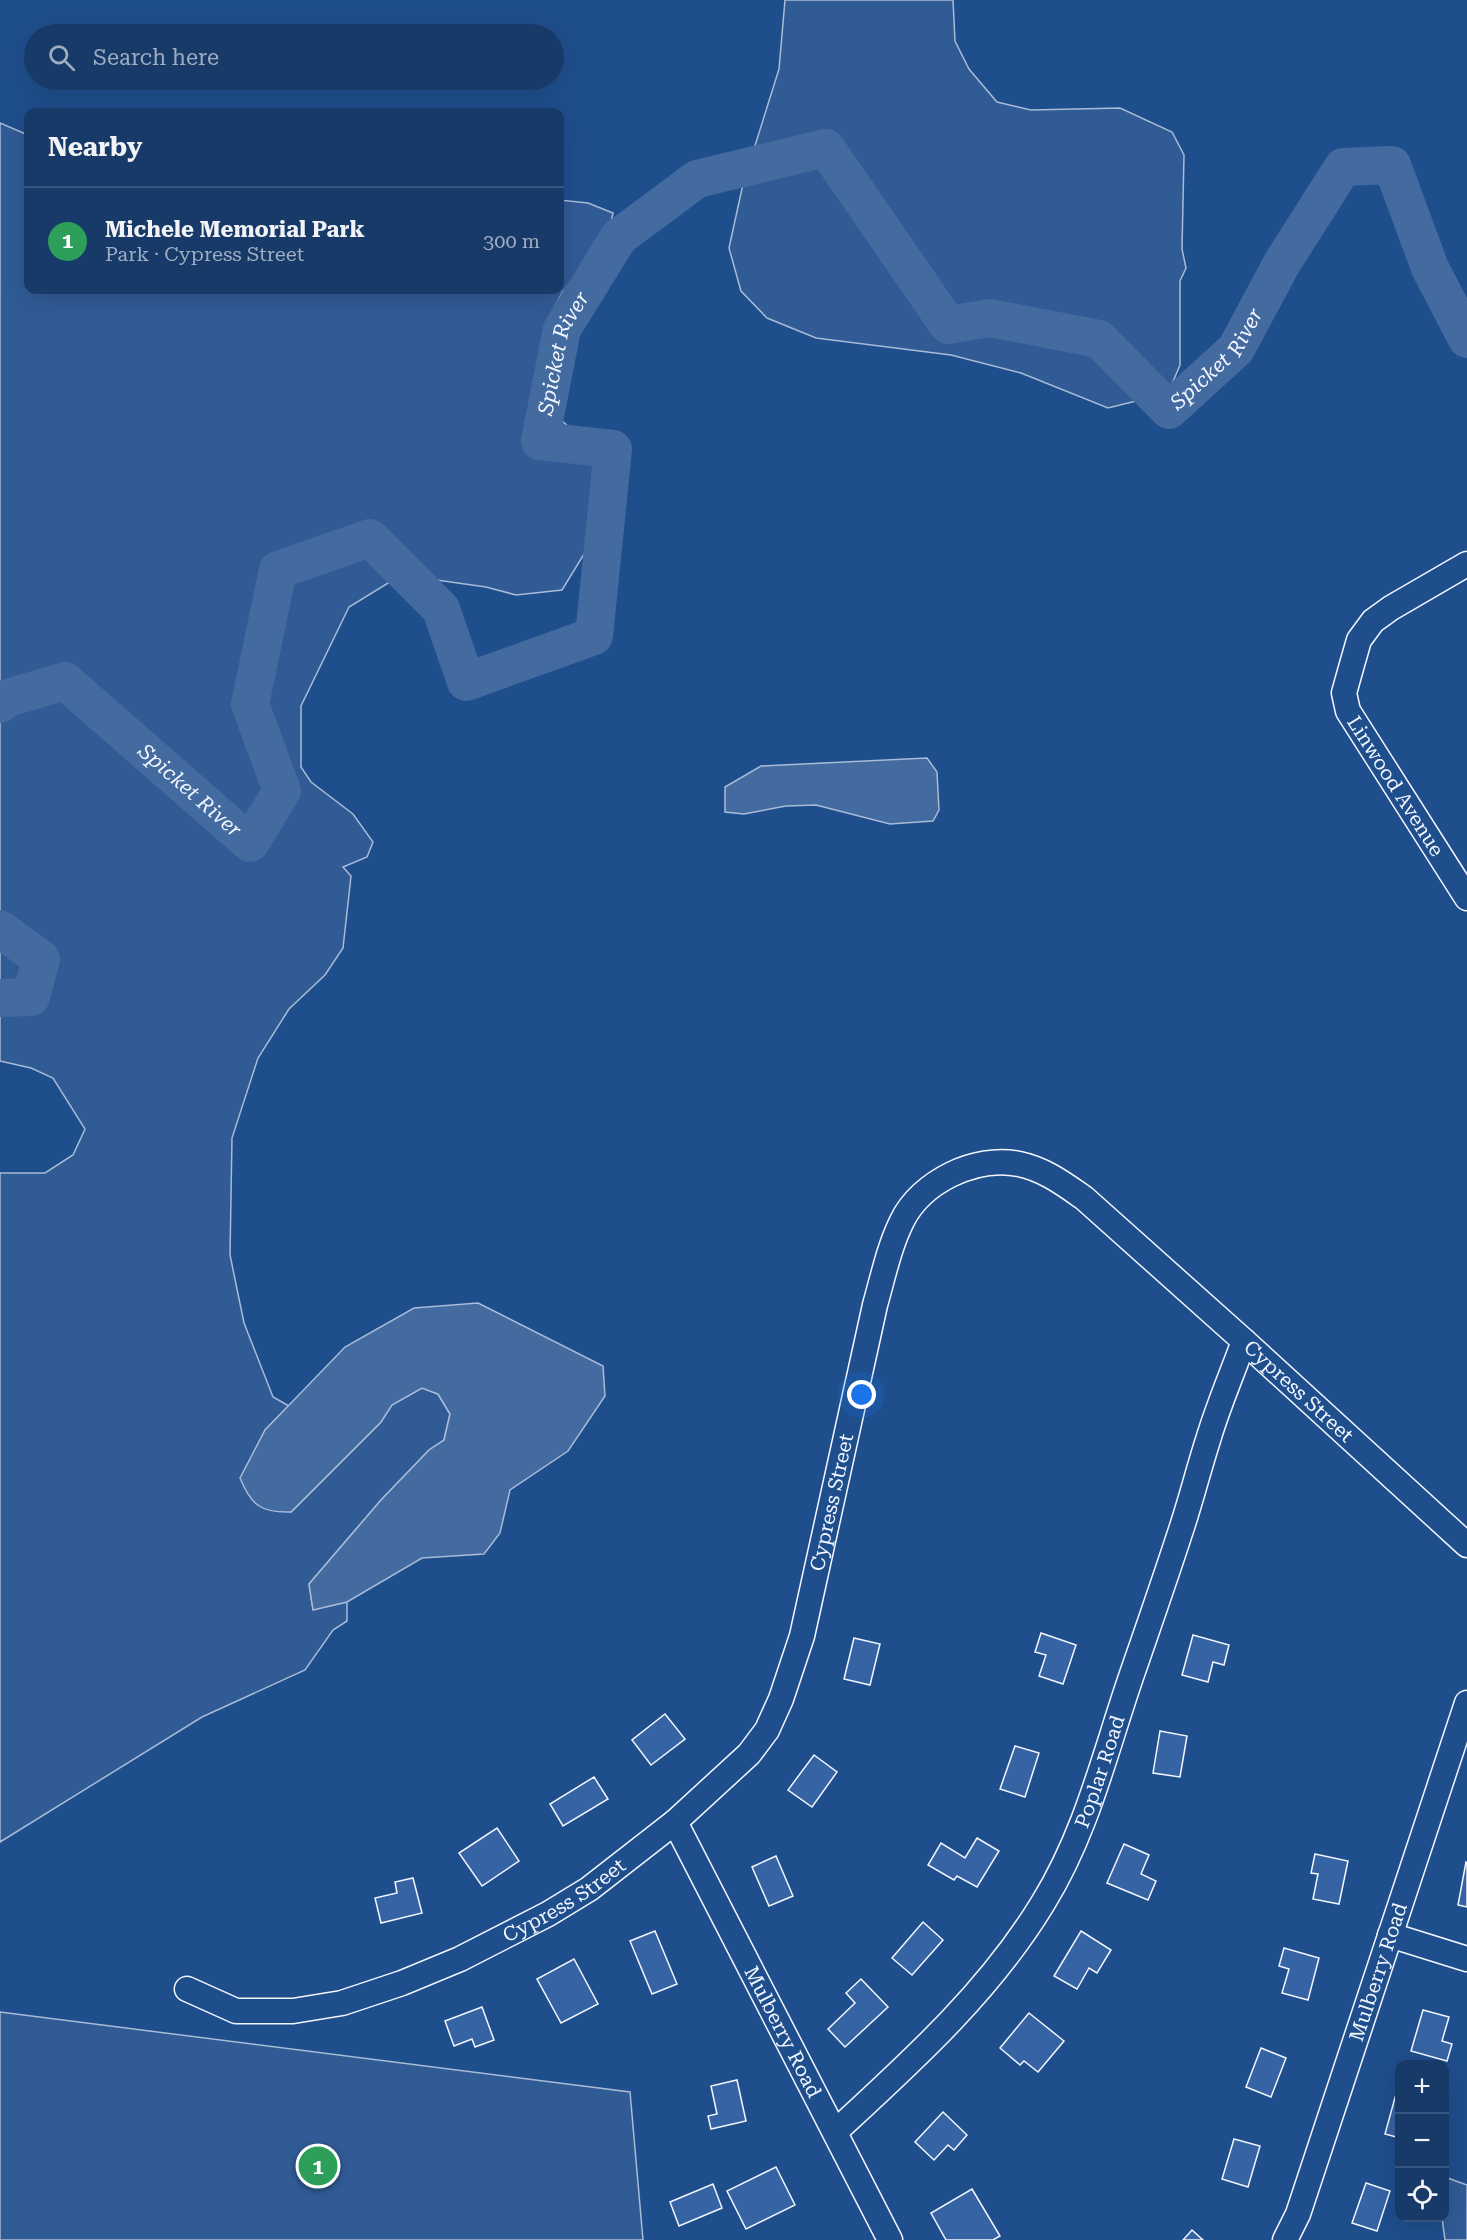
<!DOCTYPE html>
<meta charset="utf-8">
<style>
body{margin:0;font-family:"Roboto Serif",serif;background:#20416f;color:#f1f3f6}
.controls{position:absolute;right:18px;bottom:18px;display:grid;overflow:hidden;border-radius:12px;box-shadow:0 6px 24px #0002}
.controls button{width:54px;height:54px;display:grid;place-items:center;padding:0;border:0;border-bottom:2px solid #36547d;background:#173a69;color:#f1f3f6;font:30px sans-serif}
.you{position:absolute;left:862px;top:1395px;width:21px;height:21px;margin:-15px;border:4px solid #fff;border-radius:50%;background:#1a73e8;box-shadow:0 0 0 9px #1a73e833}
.badge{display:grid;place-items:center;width:39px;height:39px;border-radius:50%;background:#8bbbb9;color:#fff;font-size:20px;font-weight:700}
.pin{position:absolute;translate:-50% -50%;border:3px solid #fff;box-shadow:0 2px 6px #0006}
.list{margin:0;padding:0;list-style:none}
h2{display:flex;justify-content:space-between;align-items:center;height:78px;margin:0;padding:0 24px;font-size:26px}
h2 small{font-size:20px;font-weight:400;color:#9eadc0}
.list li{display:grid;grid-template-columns:39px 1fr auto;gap:18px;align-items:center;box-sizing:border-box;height:108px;padding:0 24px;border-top:2px solid #36547d}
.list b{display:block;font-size:22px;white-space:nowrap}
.list p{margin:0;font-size:20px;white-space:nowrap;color:#9eadc0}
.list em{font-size:20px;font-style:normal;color:#9eadc0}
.icon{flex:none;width:33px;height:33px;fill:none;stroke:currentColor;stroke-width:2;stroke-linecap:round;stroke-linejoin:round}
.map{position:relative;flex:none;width:1467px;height:2240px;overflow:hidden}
.search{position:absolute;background:#173a69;box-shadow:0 6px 24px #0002;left:24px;top:24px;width:540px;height:66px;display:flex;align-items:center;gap:15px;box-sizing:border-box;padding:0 21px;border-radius:33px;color:#9eadc0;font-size:22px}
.panel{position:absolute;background:#173a69;box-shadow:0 6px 24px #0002;left:24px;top:108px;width:540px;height:186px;border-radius:12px}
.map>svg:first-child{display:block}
</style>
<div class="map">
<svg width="1467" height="2240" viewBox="0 0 1467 2240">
<rect width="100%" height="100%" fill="#1f4e8c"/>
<g fill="#305b95" stroke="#a8bbd7" stroke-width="1.5">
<path d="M785,0h168l2,41 14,28 28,33 34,8 89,-2 52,24 12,23 -2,94 4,19 -6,13v84l-12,28 -60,15 -87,-35 -70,-18 -135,-17 -49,-20 -26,-27 -12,-43 14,-64 36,-115z"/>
<path d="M0,123l28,12v155h532v-90l28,3 25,10 -5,24 -46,56 -16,30 -2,72 12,21 61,51 2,30 -57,93 -46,5 -30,-8 -85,-12 -52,32 -48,99v61l10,15 42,32 20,28 -6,15 -24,10 8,9 -8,72 -18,27 -36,34 -31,49 -26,80 -2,117 14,68 29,74 16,9 -24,24 26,82 90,-90 10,-17 31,-17 16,6 12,20 -6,26 -15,10 -48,50 -72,84 4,25 34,-7v19l-14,9 -28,40 -103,47 -202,125v-669h45l28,-18 12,-26 -32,-51 -22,-10 -31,-7z"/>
<path d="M0,2012l630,80 13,148h-643z"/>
<path d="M1445,2177l22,8v55h-22l-3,-22h2z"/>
</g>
<g fill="#446ba0" stroke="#a8bbd7" stroke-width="1.5">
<path d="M927,758l10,14 2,38 -6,11 -43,3 -74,-19 -30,1 -42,8 -19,-2v-25l36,-21z"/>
<path d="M478,1303l125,63 2,30 -37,55 -58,39 -10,43 -16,21 -62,4 -75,44 -34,8 -4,-26 72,-84 48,-50 15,-10 6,-26 -12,-20 -16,-6 -30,17 -11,17 -90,90c-30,1 -40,-7 -51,-34l25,-48 80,-83 69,-39z"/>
</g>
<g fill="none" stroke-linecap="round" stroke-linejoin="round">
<g stroke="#446ba0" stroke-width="38">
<path id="s1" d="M0,704l1,-4 64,-19 185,162 32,-52 -32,-87 28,-134 92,-32 71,71 25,73 128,-46 19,-187 -73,-8 22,-112 57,-92 78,-58 129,-31 122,177 42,-7 109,21 70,71 67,-61 46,-86 61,-96 49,-2 38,103 37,71"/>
<path d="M0,929l41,30 -10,38 -31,1"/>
</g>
</g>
<g fill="#3563a3" stroke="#f2f6ff" stroke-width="1.5">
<path d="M1041,1633l35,12 -13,39 -24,-8 7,-21 -11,-3z"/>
<path d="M1193,1635l36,10 -5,20 -11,-3 -5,20 -26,-7z"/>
<path d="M854,1638l26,6 -10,41 -26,-6z"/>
<path d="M665,1714l20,25 -34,26 -19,-25z"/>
<path d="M1160,1731l27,5 -7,41 -27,-4z"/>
<path d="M1015,1746l24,7 -14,44 -25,-8z"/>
<path d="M814,1755l23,17 -25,35 -24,-17z"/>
<path d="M594,1777l14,22 -45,27 -13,-22z"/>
<path d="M497,1828l22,33 -37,25 -23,-33z"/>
<path d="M977,1838l22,13 -22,36 -20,-11 -3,4 -26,-15 13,-22 24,15z"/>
<path d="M1124,1844l25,11 -8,19 15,7 -8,19 -41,-17z"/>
<path d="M1315,1854l33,7 -9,43 -26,-5 5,-25 -7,-1z"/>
<path d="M776,1856l17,40 -24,10 -17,-39z"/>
<path d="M1466,1862l1,1v44l-9,-2z"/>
<path d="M413,1878l9,35 -41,10 -6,-25 22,-5 -2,-11z"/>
<path d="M923,1922l20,18 -31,35 -20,-17z"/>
<path d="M655,1931l22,53 -25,10 -22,-53z"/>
<path d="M1081,1931l30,19 -14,23 -8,-5 -12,21 -23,-13z"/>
<path d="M1284,1948l35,10 -11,42 -26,-7 7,-24 -10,-3z"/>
<path d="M574,1959l24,45 -37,19 -24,-44z"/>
<path d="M861,1979l27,28 -43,40 -17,-18 27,-26 -9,-10z"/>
<path d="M482,2007l12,33 -19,7 -3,-8 -18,7 -9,-25z"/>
<path d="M1423,2010l26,7 -7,24 10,3 -5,17 -36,-10z"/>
<path d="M1029,2013l35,28 -26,31 -14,-11 -4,4 -20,-17z"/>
<path d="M1261,2048l25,10 -15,39 -25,-10z"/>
<path d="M737,2080l9,41 -35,8 -3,-13 9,-2 -6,-28z"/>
<path d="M1396,2094l4,1v43l-15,-4z"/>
<path d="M943,2112l24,23 -13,15 -6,-5 -14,15 -19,-18z"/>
<path d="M1234,2139l26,7 -12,41 -26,-8z"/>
<path d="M776,2167l19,38 -49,24 -19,-38z"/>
<path d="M1366,2183l24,8 -13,40 -25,-8z"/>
<path d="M713,2184l9,24 -43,18 -9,-24z"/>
<path d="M972,2189l28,47 -7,4h-47l-15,-27z"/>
<path d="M1192,2230l11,10h-20z"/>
</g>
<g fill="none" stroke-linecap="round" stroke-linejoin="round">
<defs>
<g id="minor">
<path id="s2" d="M1467,564l-76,44 -18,13 -14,19 -8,28 -7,25 4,18 119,187"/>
<path id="s3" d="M675,1822l215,418"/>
<path d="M1390,1935l77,24"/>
<path id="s4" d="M187,1989l49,22h57l49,-8 60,-20 58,-24 88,-45 41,-25 86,-67 74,-68 18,-24 14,-31 21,-63 73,-331c8,-28 14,-58 27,-84 19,-39 73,-66 117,-57 25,5 45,20 65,34l160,143 223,204"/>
<path id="s5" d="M835,2132c76,-70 154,-140 208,-229 44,-71 62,-151 89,-229 16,-46 32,-92 47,-138 11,-32 19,-65 29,-96 10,-34 24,-66 36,-99"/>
<path id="s6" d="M1285,2240l13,-26 169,-511"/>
</g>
</defs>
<use href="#minor" stroke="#f2f6ff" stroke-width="27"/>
<use href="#minor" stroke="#1f4e8c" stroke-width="24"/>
</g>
<g text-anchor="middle" stroke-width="4.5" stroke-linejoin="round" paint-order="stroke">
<g font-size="20" fill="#f2f6ff" stroke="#1f4e8c">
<text dy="7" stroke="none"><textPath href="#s2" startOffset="296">Linwood Avenue</textPath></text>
<text dy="7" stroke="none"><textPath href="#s4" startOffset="1702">Cypress Street</textPath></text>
<text dy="7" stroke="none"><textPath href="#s4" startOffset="910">Cypress Street</textPath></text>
<text dy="7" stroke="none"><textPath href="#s5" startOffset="454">Poplar Road</textPath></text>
<text dy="7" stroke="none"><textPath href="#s4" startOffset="406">Cypress Street</textPath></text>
<text dy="7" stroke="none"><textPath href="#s6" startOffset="284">Mulberry Road</textPath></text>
<text dy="7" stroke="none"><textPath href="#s3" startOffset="236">Mulberry Road</textPath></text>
</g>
<g font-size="21" font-style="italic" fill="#f2f6ff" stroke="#1f4e8c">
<text dy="7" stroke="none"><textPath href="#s1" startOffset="2271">Spicket River</textPath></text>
<text dy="7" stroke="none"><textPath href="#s1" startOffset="1371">Spicket River</textPath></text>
<text dy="7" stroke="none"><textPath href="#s1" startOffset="237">Spicket River</textPath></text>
</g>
</g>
</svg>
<div class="controls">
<button>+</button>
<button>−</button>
<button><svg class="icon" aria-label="locate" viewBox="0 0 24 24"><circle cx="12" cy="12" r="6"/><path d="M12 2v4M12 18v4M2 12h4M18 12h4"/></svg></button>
</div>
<div class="you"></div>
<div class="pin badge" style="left:318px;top:2166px;background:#2e9e5b">1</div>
<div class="search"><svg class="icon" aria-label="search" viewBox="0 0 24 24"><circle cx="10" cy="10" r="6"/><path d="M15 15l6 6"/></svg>Search here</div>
<section class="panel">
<h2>Nearby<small></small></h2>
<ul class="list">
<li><span class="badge" style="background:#2e9e5b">1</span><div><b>Michele Memorial Park</b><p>Park · Cypress Street</p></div><em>300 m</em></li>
</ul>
</section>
</div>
